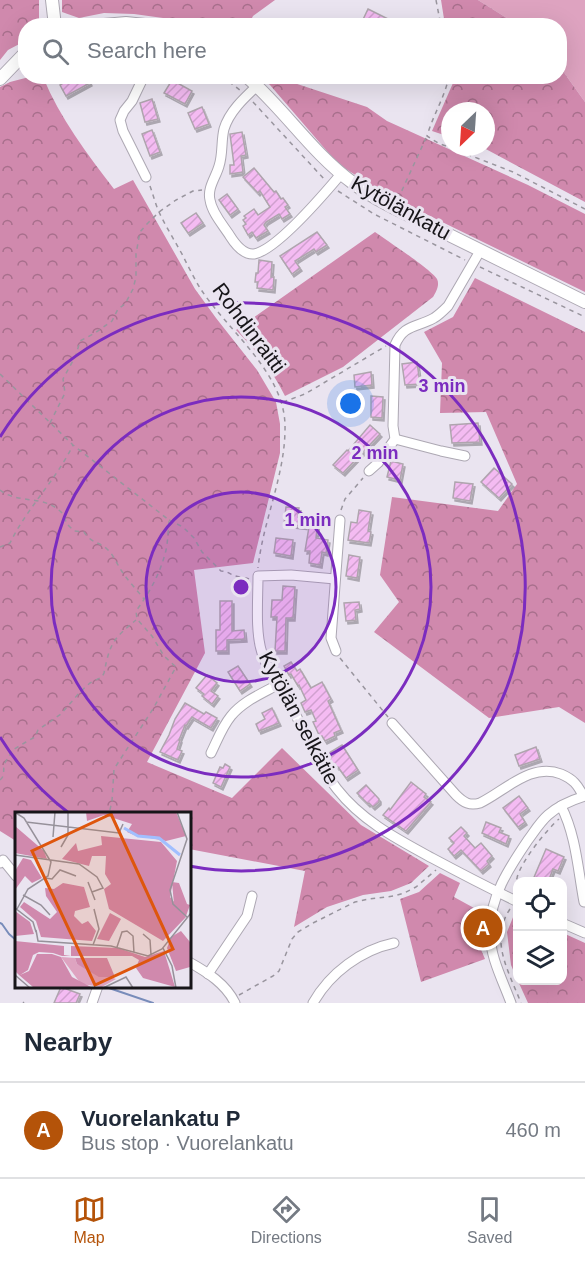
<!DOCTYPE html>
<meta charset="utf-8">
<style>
body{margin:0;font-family:Arial,sans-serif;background:#f2f2f3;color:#1f2937}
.controls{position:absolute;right:18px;bottom:18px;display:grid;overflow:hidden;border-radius:12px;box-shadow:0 6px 24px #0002}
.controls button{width:54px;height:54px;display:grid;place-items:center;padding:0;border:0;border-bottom:2px solid #e0e1e3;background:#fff;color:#1f2937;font:30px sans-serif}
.compass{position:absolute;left:441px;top:102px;width:54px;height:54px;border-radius:50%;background:#fff;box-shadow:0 6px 24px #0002;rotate:205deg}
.you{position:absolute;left:351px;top:404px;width:21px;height:21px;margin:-15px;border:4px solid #fff;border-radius:50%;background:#1a73e8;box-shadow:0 0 0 9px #1a73e833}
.badge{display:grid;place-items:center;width:39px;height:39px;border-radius:50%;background:#b45309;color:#fff;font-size:20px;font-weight:700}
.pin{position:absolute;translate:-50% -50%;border:3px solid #fff;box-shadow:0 2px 6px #0006}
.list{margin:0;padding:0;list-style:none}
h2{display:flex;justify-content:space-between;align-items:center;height:78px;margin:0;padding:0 24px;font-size:26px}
h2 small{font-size:20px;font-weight:400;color:#747a83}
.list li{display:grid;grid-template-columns:39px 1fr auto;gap:18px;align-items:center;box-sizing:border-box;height:96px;padding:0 24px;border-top:2px solid #e0e1e3}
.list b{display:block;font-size:22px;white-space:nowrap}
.list p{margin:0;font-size:20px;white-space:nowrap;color:#747a83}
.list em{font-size:20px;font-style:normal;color:#747a83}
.icon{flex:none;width:33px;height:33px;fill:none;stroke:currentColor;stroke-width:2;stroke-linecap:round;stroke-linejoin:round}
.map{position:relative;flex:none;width:585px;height:1003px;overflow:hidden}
.search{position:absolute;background:#fff;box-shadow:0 6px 24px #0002;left:18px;right:18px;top:18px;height:66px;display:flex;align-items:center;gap:15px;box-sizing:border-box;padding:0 21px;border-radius:24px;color:#747a83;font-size:22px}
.sheet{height:174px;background:#fff}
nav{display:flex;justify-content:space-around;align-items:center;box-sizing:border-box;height:84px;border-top:2px solid #e0e1e3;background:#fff;font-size:16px;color:#747a83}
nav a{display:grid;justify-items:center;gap:3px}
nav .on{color:#b45309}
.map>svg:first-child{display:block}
</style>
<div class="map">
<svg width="585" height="1003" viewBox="0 0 585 1003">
<defs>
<pattern id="forest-crowns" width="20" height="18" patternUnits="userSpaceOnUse" patternTransform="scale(1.5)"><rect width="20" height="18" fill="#d089ad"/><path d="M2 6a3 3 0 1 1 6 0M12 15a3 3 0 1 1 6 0" fill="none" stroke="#a86f8c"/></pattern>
<pattern id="building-hatch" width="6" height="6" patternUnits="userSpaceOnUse" patternTransform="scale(1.5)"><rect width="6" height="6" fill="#f4bbf2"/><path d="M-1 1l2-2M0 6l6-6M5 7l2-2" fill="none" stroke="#d0a0cf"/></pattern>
<filter id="shadow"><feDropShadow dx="2" dy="3" stdDeviation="0" flood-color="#0004"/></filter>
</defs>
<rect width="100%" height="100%" fill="#eae4f0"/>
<path fill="#dea3c0" d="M478,0h107v102l-25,-35v-41l-42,-1z"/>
<g fill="url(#forest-crowns)">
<path d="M0,0h39v25l-13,1 -1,15 -17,9 -8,10z"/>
<path d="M62,0h213l-22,16 -5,10 -64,-1 -21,-7 -29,-4 -30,-1 -25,5 -17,-6z"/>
<path d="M441,0h37l40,25h-73z"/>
<path d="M560,67l25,35v100l-103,-55h4v-36h-36v26l-18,-6 21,-48 -1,-6 108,-1z"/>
<path d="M33,76l10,1c17,41 44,77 71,112l19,-9 62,109 21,29 41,52 19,32 4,22v29l-27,110 -59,7 11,83 -58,109 85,36 50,-50 79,77 68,41 -18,17 -20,8 -28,4 -36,12 -33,20 11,-56 -116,-22v-35h-173v27l-16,-10v-744l10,-5z"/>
<path d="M259,77h17l91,30 20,14 141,64 57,29v78l-198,-97 -49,-31 -68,-79z"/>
<path d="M375,232c11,8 57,38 62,47 3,6 -1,13 -4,18l-90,70 -58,29c-14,-28 -27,-43 -49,-66z"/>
<path d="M475,278l110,54v391l-26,-16 -70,11 -115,-86 25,-30 -19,-27 12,-78 106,14 19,-27 -31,-72 -46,1 2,-50 -18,-31 29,-15z"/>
<path d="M440,873l20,10 -6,14 20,11 2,30 9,21 -64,23 -21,-83 19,-7z"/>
<path d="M516,910l2,1 -1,68 -6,-14 -4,-33z"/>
<path d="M563,933l22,10v60h-57l-10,-22 44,-1z"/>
</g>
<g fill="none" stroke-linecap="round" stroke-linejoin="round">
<g stroke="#788cba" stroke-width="2">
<path d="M0,923l2,1 7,10 7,6"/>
<path d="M109,988l44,15"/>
</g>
</g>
<g fill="url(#building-hatch)" stroke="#afa5ae" stroke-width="1.5" filter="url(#shadow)">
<path d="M368,9l34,17h-42z"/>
<path d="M66,76h21l3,7 -24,13 -6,-11 8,-5z"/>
<path d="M172,80l20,11 -7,13 -21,-11z"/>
<path d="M152,99l6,20 -13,3 -5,-19z"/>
<path d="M202,107l7,17 -14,5 -7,-16z"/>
<path d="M152,130l8,22 -10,4 -8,-22z"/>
<path d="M242,132l4,23 -5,1 2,16 -13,2v-9h4l-4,-31z"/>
<path d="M254,168l20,24 2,-1 5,8 2,-1 5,7 -3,2 5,7 -8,5 -3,-5 -13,8 -2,3 4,6 -12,7 -4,-6 -4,3 -5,-9 3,-2 -3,-4 3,-2 -2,-2 10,-7 4,6 12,-8 -10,-16 -2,2 -15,-16z"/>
<path d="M227,194l11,15 -8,6 -11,-15z"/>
<path d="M196,213l7,10 -15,10 -7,-10z"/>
<path d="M317,232l10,13 -11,7 -2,-3 -19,12 5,7 -8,6 -12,-18z"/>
<path d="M259,260l13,2 -1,15h3l-1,13 -16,-2 1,-6h-3l1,-9h2z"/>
<path d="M417,362l3,22 -15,1 -3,-21z"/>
<path d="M371,372l1,13 -17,2 -1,-12z"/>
<path d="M371,396l12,1 -1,21 -11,-1z"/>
<path d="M478,423l2,19 -28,1 -2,-18z"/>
<path d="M370,425l10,9 -37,39 -10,-8 14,-15 1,1z"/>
<path d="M391,461l12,3 -3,16 -13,-3z"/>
<path d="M494,468l18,16 -13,14 -18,-16z"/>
<path d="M455,482l18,2 -3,17 -17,-3z"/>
<path d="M286,507l13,1 -1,9 20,3 -2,18 12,2 -2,13 -4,-1 -2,13 -11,-2 1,-12h-5l4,-24 -25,-3z"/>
<path d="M359,510l12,2 -3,19 3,1 -2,11 -21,-3 3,-18 6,1z"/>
<path d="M276,538l17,2 -2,16 -17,-3z"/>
<path d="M349,555l11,2 -3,21 -11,-2z"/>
<path d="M283,586l12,1 -2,31h-7l-1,33h-10l2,-34h-6l1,-17h10z"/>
<path d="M220,601h12v30l12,-1 1,9 -18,1v11h-11v-21h4z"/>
<path d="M359,602l1,7 -5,1 1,10 -10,1 -2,-18z"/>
<path d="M291,662l6,9 3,-2 11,19 11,-6 9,17 -3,2 13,29 -7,3 1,3 -10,5 -3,-5 -2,1 -7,-15 3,-1 -5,-11 -6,2 -4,-9 5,-3 -7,-15 -1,1 -7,-12 -2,1 -5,-9z"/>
<path d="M238,666l12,18 -10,7 -12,-19z"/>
<path d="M207,675l10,8 -6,8 7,5 -6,8 -10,-8 2,-2 -8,-6z"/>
<path d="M185,703l19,11 2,-2 11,6 -6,10 -19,-11 -6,9 -1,-1 -6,15h1l-3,9 5,2 -4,9 -18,-8 9,-17 6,-16z"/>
<path d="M272,708l7,15 -20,8 -3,-7 9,-5 -3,-6z"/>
<path d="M342,745l16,25 -12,8 -8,-11h-1l-2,-3h-2l-4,-7 2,-1 -2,-3z"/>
<path d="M536,747l4,12 -21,7 -4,-11z"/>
<path d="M225,764l5,3 -9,20 -8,-4 7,-16 3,1z"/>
<path d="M411,782l15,12 -2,3 7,5 -25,29 -23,-16 6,-7 1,2z"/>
<path d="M366,785l13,14v3l-6,5 -4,-4 -1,1 -11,-11z"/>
<path d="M519,796l9,12 -8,6 5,8 -7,5 -15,-19z"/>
<path d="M486,822l15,6 -2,4 10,4 -3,8 -24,-11z"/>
<path d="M461,827l6,6 -3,3 11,12 6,-5 11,13 -5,5 2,3 -8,7 -20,-21 -7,6 -6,-7 6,-6 -5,-5z"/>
<path d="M546,849l18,8 -6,14 -5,-2 -5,13h-16z"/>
<path d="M61,987l19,7 -4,9h-22z"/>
</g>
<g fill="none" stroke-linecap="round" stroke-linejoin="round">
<defs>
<g id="minor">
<path d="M144,76l-12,25 -8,10 -4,9 3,11 23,46"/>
<path d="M257,86c-13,12 -28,26 -33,43 -3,12 -1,25 -5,37 -3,11 -12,22 -9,34 2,13 13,25 20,36 5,8 13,19 24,18 23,-4 71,-61 87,-80"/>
<path d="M395,439l46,12 24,5"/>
<path d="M369,471l9,-8 17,-24 -2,-13 2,-81c9,-21 21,-17 39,-27 5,-3 10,-8 14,-12l32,-55"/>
<path d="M335,579l-44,-4 -33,1c0,23 -3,56 4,77 6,20 21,38 31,56 13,27 25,56 44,80 25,32 60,50 95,69 28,15 57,30 86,44"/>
<path d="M336,651l-5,-13 9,-118"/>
<path d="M392,723l64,72c8,8 14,11 24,8 25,-12 51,-41 81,-29 12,5 17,11 22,22"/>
<path d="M211,753c6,-12 11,-26 20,-37 12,-15 32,-23 48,-32"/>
<path d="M561,806c15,29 17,64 23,96"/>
<path d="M0,863l3,-3 13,16"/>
<path d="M562,923l23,10"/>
<path d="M189,962c18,10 37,22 46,41"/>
<path d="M208,974l39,-58 5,-20"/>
<path d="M92,1003l6,-17"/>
<path d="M313,1003c17,-30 48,-53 81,-60"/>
<path d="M511,1003c-8,-22 -21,-46 -21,-70 -1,-35 19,-65 38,-93 6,-8 12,-18 20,-25 10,-9 24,-15 37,-19"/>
</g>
<g id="tertiary">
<path d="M52,0l3,26"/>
<path d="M93,26l33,-3 28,3"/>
<path d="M246,76c39,34 65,76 107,107 24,18 53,31 80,44 51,25 101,50 152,75"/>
<path d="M0,79l26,-27"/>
</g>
</defs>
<use href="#minor" stroke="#ada8b3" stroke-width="11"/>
<use href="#tertiary" stroke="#ada8b3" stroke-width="14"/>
<g stroke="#99959e" stroke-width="1.5" stroke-dasharray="4.5 4.5" stroke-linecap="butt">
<path d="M436,0l5,26"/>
<path d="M65,20l7,6"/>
<path d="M222,76l19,15"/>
<path d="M449,76c-4,21 -16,39 -22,60l11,7 75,29 72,37"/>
<path d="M253,102l72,78"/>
<path d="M150,186c3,8 5,17 9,26 7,15 16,29 24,44 5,10 11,22 17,32 27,42 84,84 85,137 1,49 -22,95 -27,143"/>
<path d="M338,191l36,23 91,46"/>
<path d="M398,199l28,-61"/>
<path d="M480,267l105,50"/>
<path d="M0,374l73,71 96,75c-1,11 -1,24 -4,34 -6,22 -16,39 -29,57l1,8 15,17 12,20 12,11 -23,42 -39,60 -2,32 -3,13"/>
<path d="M283,402l22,-8 81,-48"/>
<path d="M50,423l15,-30 -2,-14 13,-24 4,-14 15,-8 17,-12 6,-12 7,-5 8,-15 3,-12v-23l4,-22 6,-7 13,-13 17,-12 17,-9 9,-1"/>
<path d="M0,490c17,14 43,5 60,21 4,3 5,9 7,13 2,2 5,5 7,7l10,1c8,12 14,9 23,17 7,6 10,16 16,24 6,9 14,17 21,26"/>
<path d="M341,510l4,-11 18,-21"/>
<path d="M169,520l14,7 11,11 8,14 19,19c6,0 7,2 12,4 4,2 10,2 16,4"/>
<path d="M0,547l10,-4c17,-35 46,-63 63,-98"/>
<path d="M340,658l48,59"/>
<path d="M0,780c6,-5 2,-10 5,-17 2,-5 5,-6 6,-12l15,-9 9,-5 3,-7 23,-16 19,-22 10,-9 12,-6 2,-4c6,-30 9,-34 32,-53"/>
<path d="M518,888c-1,-4 -2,-6 -1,-10 3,-15 30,-49 42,-59"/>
<path d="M510,909c-21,31 -1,63 11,94"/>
<path d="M239,995l34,-19 6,-5 13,-32 6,-7 15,-9 42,-21 14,-3 25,-3 10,-3 12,-6 20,-17"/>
<path d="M23,1003l1,-1"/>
</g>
<use href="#minor" stroke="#fff" stroke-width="9"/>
<use href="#tertiary" stroke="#fff" stroke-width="12"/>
</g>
<circle cx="241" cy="587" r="95" fill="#7b2cbf" fill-opacity=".12"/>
<g fill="none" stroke="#7b2cbf" stroke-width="3">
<circle cx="241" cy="587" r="95"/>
<circle cx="241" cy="587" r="190"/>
<path d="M70 814A284 284 0 0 1 0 737M0 437A284 284 0 1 1 189 866"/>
</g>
<g text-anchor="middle" stroke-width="6" stroke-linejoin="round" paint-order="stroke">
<g font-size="21" fill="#171519" stroke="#eae4f0">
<text transform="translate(401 208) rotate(29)" y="7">Kytölänkatu</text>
<text transform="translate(249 328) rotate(53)" y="7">Rohdinraitti</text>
<text transform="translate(299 718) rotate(62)" y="7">Kytölän selkätie</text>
</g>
</g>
<g transform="translate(15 812)">
<rect width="176" height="176" fill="#eae4f0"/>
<path d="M46,145l14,1 2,6 39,15 -14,8 -21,-3z" fill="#dea3c0"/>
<path d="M71,0h90l10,24 -20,5 -32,-6 -7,-3 5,-8 -28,-9 -17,6zM0,14l29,25 3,8 -32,-6zM86,24l60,6 16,19 -7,36 16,20 -23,24 -54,-32 -5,-20 7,-5 -6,-10 1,-18h-14l-3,10 -27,-7 14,-16 2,8 24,-6zM8,46l8,2 11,18 -10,5 -7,-7 -10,14v-19zM157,70l7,1 8,21 3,1 -4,11 -12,-12zM48,71l21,4 6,20 -15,4 -1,5 8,8 6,-3 8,10 -4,10 -51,-4 -5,-16 -16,-14 4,-5 26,17 7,-7 -11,-16 -1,-8 9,1zM0,99l15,11 4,12 -19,2zM95,101l11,6 -12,22 -12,-2zM166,119l9,11v25l-14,4 -9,-23 4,-11zM0,129l49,5v9l7,1v-10l47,2 27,9 19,-6 11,36 -32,-9 -7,-10 3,-8 -7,-4h-70l-9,-3 -14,-1 -6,3 -5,15 -8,5 9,-4 8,-17h15l9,3 11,20 19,10h-58l-14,-12 -4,-4zM60,146h32l8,19h-16l-22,-13z" fill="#d089ad"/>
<path fill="none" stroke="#a1bfff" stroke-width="3" d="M109,16l14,8 21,2 21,17"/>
<path fill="none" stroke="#96919a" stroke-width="1.5" d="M162,0l10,27 -17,51 3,14 14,13M1,1l8,5 27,44 -3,14 -20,13 -11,20M11,10l93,11 4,-9M38,25l2,-25M46,35l7,-12v-23M0,43l64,9 18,13 6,11 -11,4M30,66l7,1 8,-9 16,6M73,70l7,18M8,83l18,10 9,10M0,96l18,14 3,10M21,118l2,11 73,5 37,10 14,-7 29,-36M128,122l7,6 1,15M78,133l6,-16 -5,-20M102,135l5,-15 5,-1 6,5 1,17M148,136l9,18 4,22M0,163l15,13M88,176l23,-11 7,11"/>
<path fill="#de560d" fill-opacity="0.15" stroke="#de560d" stroke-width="3" d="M96,2l62,135 -78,36 -63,-134z"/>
<rect width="176" height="176" fill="none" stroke="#171519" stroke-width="3"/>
</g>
<circle cx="241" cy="587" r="9" fill="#7b2cbf" stroke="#eae4f0" stroke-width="3"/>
<g font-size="18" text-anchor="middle" font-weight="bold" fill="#7b2cbf" stroke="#eae4f0" stroke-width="6" stroke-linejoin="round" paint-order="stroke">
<text x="442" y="392">3 min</text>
<text x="375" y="459">2 min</text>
<text x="308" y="526">1 min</text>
</g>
</svg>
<div class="controls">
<button><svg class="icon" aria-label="locate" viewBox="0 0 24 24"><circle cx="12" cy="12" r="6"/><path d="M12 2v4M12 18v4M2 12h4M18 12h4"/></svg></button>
<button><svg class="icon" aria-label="layers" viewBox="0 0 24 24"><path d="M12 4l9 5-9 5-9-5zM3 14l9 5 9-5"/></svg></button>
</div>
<svg class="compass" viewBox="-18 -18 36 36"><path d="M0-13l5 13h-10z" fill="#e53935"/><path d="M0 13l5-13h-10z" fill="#747a83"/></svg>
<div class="you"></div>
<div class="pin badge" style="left:483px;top:928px">A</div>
<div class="search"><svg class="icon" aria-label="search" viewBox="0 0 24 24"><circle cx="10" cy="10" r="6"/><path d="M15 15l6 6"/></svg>Search here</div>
</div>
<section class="sheet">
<h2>Nearby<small></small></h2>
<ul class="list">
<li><span class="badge">A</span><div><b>Vuorelankatu P</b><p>Bus stop · Vuorelankatu</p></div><em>460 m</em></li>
</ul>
</section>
<nav>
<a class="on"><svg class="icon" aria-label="map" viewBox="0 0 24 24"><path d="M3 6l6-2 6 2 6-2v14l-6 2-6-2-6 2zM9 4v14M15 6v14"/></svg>Map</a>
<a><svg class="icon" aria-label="directions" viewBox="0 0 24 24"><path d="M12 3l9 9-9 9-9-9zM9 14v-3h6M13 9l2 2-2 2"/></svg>Directions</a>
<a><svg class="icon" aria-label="saved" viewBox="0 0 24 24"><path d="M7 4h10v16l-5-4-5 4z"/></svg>Saved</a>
</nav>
